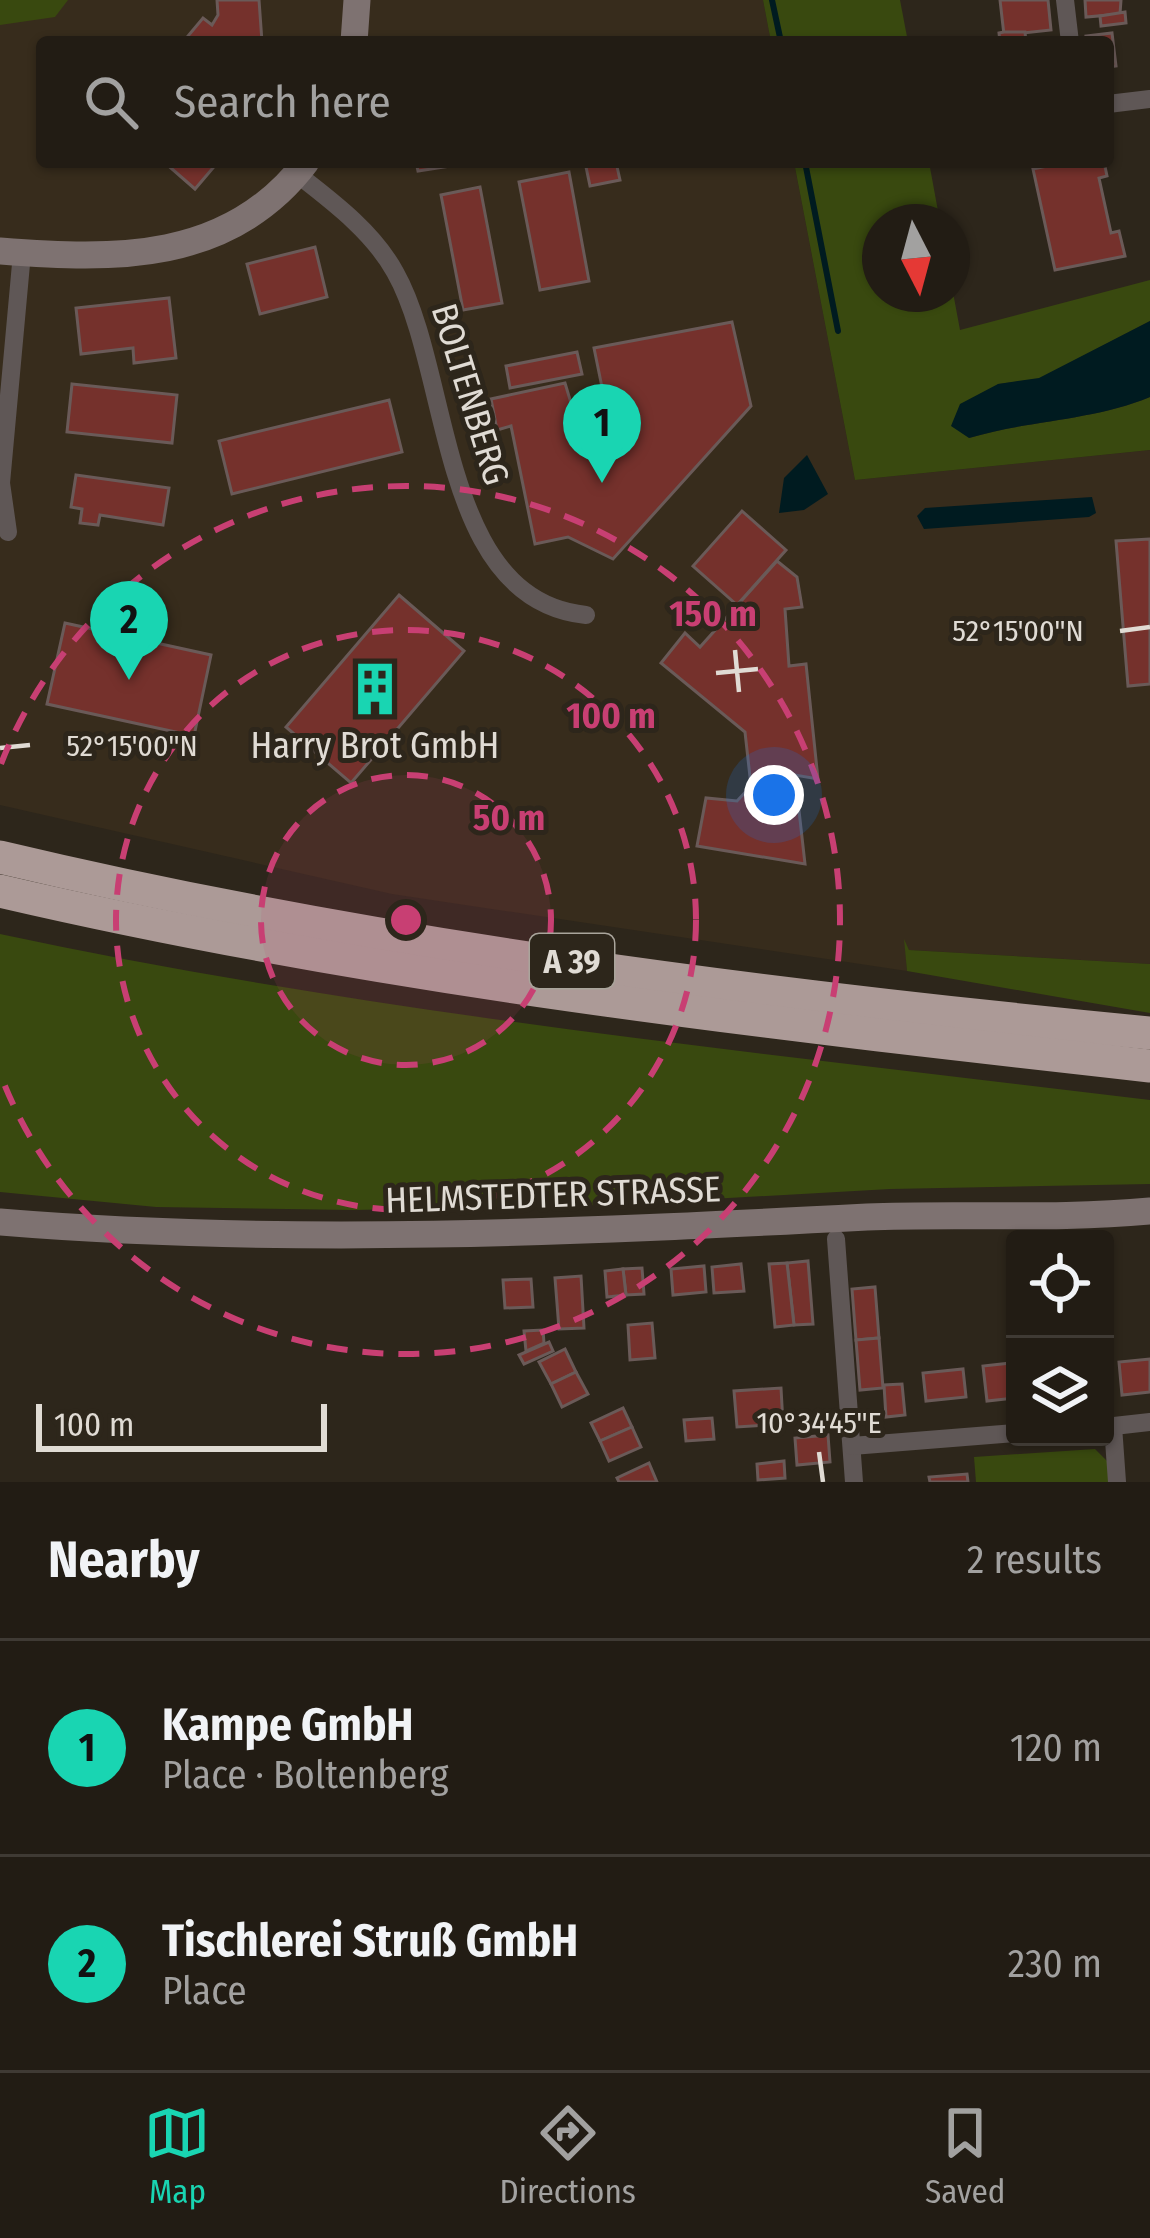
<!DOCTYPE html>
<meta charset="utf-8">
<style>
body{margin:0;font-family:"Fira Sans Condensed",sans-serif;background:#2e2922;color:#f1f3f6}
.controls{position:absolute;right:36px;bottom:36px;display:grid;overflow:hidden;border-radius:12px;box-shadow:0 3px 9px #0004}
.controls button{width:108px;height:108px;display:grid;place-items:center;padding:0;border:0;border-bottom:3px solid #3f3a34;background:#221c14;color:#f1f3f6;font:60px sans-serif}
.compass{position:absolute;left:862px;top:204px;width:108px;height:108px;border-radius:50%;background:#221c14;box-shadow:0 3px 9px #0004;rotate:174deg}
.scale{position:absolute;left:36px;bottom:30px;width:291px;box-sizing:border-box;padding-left:12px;border:6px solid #e0dbd4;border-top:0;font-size:33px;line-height:42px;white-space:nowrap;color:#e0dbd4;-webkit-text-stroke:9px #2d261b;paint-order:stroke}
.you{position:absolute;left:774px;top:795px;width:42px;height:42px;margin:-30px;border:9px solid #fff;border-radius:50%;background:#1a73e8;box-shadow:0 0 0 18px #1a73e833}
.badge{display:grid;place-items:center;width:78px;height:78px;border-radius:50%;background:#19d5b2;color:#111;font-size:39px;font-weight:700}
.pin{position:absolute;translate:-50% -99px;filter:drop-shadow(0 3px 6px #0008)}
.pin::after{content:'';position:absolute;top:63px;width:42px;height:36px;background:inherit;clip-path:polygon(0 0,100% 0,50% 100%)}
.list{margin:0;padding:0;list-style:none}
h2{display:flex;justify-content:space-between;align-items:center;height:156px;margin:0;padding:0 48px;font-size:51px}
h2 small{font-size:39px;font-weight:400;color:#a2a1a0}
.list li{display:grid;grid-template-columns:78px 1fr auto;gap:36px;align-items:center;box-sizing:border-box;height:216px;padding:0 48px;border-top:3px solid #3f3a34}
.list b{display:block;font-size:45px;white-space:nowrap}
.list p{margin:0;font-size:39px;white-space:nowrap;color:#a2a1a0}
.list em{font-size:39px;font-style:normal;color:#a2a1a0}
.icon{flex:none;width:66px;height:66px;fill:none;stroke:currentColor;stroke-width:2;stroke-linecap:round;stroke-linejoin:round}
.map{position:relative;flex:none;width:1150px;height:1482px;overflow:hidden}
.search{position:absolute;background:#221c14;box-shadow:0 3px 9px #0004;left:36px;right:36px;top:36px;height:132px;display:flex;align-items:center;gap:30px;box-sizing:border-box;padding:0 42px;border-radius:12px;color:#a2a1a0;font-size:45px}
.sheet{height:588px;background:#221c14}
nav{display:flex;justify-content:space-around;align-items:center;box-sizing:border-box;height:168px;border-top:3px solid #3f3a34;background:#221c14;font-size:33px;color:#a2a1a0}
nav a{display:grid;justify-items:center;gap:6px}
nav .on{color:#19d5b2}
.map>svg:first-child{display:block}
</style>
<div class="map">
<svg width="1150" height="1482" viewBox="0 0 1150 1482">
<rect width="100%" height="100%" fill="#2d261b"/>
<path fill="#372c1c" d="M0,0h763l8,42h-729v120h752l61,318 295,-30v514l-241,-14 -4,-6 2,27 -515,-77 -392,-89z"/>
<g fill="#39490f">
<path d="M0,0h68l-13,17 -55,8z"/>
<path d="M763,0h137l8,42h-137z"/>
<path d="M794,162h135l11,60h-60v72h72v-7l8,43 190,-50v41l-111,58 -41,5 -29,54c60,-18 123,-17 181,-41v53l-295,30z"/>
<path d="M0,934c379,81 765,119 1150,166v84l-260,5 -286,16 -251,5 -197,-3 -156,-15z"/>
<path d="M904,939l5,11 241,14v49l-243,-42z"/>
<path d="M1095,1449l12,12 3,21h-134l-2,-25z"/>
</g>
<g fill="#001b20">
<path d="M1150,321v76c-58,24 -121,23 -181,41l-18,-12 9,-22 38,-20 41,-6z"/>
<path d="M807,455l21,39 -24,16 -25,3 5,-35z"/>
<path d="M1092,497l4,16 -7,4 -165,12 -7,-13 8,-8z"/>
</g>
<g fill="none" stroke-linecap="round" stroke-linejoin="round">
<g stroke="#001b20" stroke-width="6">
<path d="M772,0l9,42"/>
<path d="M805,162l33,169"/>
</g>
</g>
<g fill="#75312c" stroke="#6a5a58" stroke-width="3">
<path d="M217,0h42l3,42h-79l20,-24 9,7 6,-10z"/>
<path d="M1000,0h48l3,30 -47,5z"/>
<path d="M1085,0h36l-1,14 -34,3z"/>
<path d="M1125,12l1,11 -25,3 -1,-10z"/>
<path d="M1004,32h21l1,10h-26l-1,-9z"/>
<path d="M1112,33l4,33 -8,1v-25h-21l-1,-6z"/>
<path d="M164,162h54l-23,27z"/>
<path d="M416,162h60l-58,9z"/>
<path d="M585,162h31l4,18 -30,6z"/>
<path d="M1066,162h38l3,14 -8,2 12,55 8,-2 6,25 -70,14 -22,-101z"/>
<path d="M569,172l20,109 -49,9 -21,-108z"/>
<path d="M480,187l22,116 -39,7 -22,-115z"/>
<path d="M315,247l12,50 -67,17 -13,-50z"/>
<path d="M169,298l7,60 -42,5 -1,-15 -52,6 -5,-46z"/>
<path d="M732,322l19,84 -138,153 -45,-22 -33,7 -24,-118 -14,4 -6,-31 74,-16 6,20 33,-6 -10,-49z"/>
<path d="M577,352l5,22 -72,14 -4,-22z"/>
<path d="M72,384l105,11 -5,48 -105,-11z"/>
<path d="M389,400l13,52 -170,42 -13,-53z"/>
<path d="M76,475l93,13 -6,37 -63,-10 -2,10 -18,-2 2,-14 -11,-2z"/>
<path d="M742,511l44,39 -49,55 -44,-39z"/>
<path d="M1150,539v145l-22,2 -12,-145z"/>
<path d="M777,561l20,16 5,30 -17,2 4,57 17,-2 12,115 -23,-4 10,89 -108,-18 9,-48 31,3 14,-15 -6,-54 -84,-69 24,-30 15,14z"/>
<path d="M399,595l65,56 -113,132 -65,-56z"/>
<path d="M65,623l146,32 -17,81 -147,-32z"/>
<path d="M808,1261l5,63 -19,1 -7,-62z"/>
<path d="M787,1263l7,62 -19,2 -6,-63z"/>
<path d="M741,1264l3,27 -30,2 -2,-26z"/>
<path d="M704,1266l2,26 -33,3 -2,-26z"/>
<path d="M642,1268l2,26 -18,1 -3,-26z"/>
<path d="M623,1269l3,26 -19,2 -2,-26z"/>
<path d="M581,1276l3,52 -25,1 -4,-51z"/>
<path d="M531,1279l2,28 -28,1 -2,-28z"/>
<path d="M875,1287l4,51 -23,2 -4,-51z"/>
<path d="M652,1323l3,35 -25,2 -2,-35z"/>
<path d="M543,1330l1,13 -18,8 -2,-20z"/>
<path d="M879,1338l4,50 -23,2 -4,-50z"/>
<path d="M549,1342l4,9 -29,13 -5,-9z"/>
<path d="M565,1349l11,23 -25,12 -12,-22z"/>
<path d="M1150,1359v33l-28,3 -3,-33z"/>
<path d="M1011,1363l4,35 -28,3 -4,-35z"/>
<path d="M963,1369l3,28 -40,4 -3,-28z"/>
<path d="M576,1372l12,22 -26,13 -11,-23z"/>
<path d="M902,1384l3,31 -19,2 -2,-32z"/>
<path d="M781,1388l2,36 -46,3 -3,-36z"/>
<path d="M623,1408l9,19 -32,14 -9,-18z"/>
<path d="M712,1418l2,21 -28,2 -2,-21z"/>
<path d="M632,1427l9,20 -32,14 -9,-20z"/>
<path d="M828,1435l2,27 -33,3 -2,-27z"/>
<path d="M784,1461l1,17 -27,2 -1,-16z"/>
<path d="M649,1463l8,19h-38l-2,-4z"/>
<path d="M967,1474l1,8h-38l-1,-5z"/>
</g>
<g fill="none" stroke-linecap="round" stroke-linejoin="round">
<g stroke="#5f5756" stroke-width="18">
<path d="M1065,0l5,42"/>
<path d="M1108,104l42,-5"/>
<path d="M297,174c36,28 76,58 98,98 57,100 43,328 191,343"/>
<path d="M8,532l-7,-49 21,-230"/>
<path d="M836,1239l18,243"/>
<path d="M1113,1426l4,56"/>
<path d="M1105,1427l45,-5"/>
<path d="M852,1446l163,-13"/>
</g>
<g stroke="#7e7271" stroke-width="27">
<path d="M354,42l3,-42"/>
<path d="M0,251c114,9 230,12 306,-89"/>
<path d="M0,1222c290,24 577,10 867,-5 94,-4 189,3 283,-6"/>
</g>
<g stroke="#ac9a97" stroke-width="33">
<path d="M0,857c373,89 768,139 1150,176"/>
<path d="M0,891c378,88 765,132 1150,175"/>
</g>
</g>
<path fill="none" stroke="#e0dbd4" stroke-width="4.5" d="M1120,631l30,-4M735,650l4,42M716,673l42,-4M0,748l30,-3M819,1452l4,30"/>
<circle cx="406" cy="920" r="145" fill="#c83f73" fill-opacity=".12"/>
<g fill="none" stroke="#c83f73" stroke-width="6" stroke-dasharray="21 15">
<circle cx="406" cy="920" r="145"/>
<circle cx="406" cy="920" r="290"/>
<path d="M1 764A434 434 0 1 1 1 1076"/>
</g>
<defs>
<symbol id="building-bare" viewBox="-9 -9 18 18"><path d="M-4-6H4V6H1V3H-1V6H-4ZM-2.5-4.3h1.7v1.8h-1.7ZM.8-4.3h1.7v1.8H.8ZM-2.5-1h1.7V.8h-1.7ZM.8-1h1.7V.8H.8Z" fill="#19d5b2" stroke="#2d261b" stroke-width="2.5" paint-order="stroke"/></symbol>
</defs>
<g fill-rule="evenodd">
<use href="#building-bare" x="337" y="651" width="76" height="76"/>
</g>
<g text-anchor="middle" stroke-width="10" stroke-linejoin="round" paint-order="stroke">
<rect fill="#2d261b" stroke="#aaa59c" stroke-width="3" x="530" y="934" width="84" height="54" rx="9"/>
<g font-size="33" font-weight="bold" fill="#e0dbd4">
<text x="572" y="973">A 39</text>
</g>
<g font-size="36" fill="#e0dbd4" stroke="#2d261b">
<text transform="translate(471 394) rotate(73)" y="13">BOLTENBERG</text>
<text transform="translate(553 1194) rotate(-2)" y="13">HELMSTEDTER STRASSE</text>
</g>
<g font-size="36" fill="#e0dbd4" stroke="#2d261b">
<text x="375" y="758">Harry Brot GmbH</text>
</g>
</g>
<g font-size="30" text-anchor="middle" fill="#e0dbd4" stroke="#2d261b" stroke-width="10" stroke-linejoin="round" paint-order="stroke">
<text x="1018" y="641">52°15'00"N</text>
<text x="132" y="756">52°15'00"N</text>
<text x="819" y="1433">10°34'45"E</text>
</g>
<circle cx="406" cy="920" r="18" fill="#c83f73" stroke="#2d261b" stroke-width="6"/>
<g font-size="36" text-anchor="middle" font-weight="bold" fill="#c83f73" stroke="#2d261b" stroke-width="10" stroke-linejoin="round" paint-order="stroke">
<text x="713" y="626">150 m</text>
<text x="611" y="728">100 m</text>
<text x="509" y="830">50 m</text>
</g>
</svg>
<div class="controls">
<button><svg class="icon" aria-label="locate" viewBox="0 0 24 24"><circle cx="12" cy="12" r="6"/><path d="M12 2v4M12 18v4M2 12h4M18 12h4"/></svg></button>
<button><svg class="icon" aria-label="layers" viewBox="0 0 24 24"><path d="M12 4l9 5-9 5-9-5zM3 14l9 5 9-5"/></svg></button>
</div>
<svg class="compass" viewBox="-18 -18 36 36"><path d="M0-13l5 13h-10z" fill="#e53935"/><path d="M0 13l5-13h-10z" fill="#a2a1a0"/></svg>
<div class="scale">100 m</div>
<div class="you"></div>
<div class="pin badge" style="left:602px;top:483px">1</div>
<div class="pin badge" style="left:129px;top:680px">2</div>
<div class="search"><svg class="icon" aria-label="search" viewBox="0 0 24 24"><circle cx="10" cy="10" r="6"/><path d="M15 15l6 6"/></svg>Search here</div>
</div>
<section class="sheet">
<h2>Nearby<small>2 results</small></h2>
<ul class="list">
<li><span class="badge">1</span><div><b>Kampe GmbH</b><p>Place · Boltenberg</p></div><em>120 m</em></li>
<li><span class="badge">2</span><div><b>Tischlerei Struß GmbH</b><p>Place</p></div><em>230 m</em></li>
</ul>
</section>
<nav>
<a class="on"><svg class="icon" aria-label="map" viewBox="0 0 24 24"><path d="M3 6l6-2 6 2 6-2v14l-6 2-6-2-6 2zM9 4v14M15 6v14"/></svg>Map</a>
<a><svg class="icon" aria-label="directions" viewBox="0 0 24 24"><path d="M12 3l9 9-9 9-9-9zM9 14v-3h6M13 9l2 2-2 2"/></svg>Directions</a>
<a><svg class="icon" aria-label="saved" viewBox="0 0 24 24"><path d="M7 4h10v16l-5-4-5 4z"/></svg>Saved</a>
</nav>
